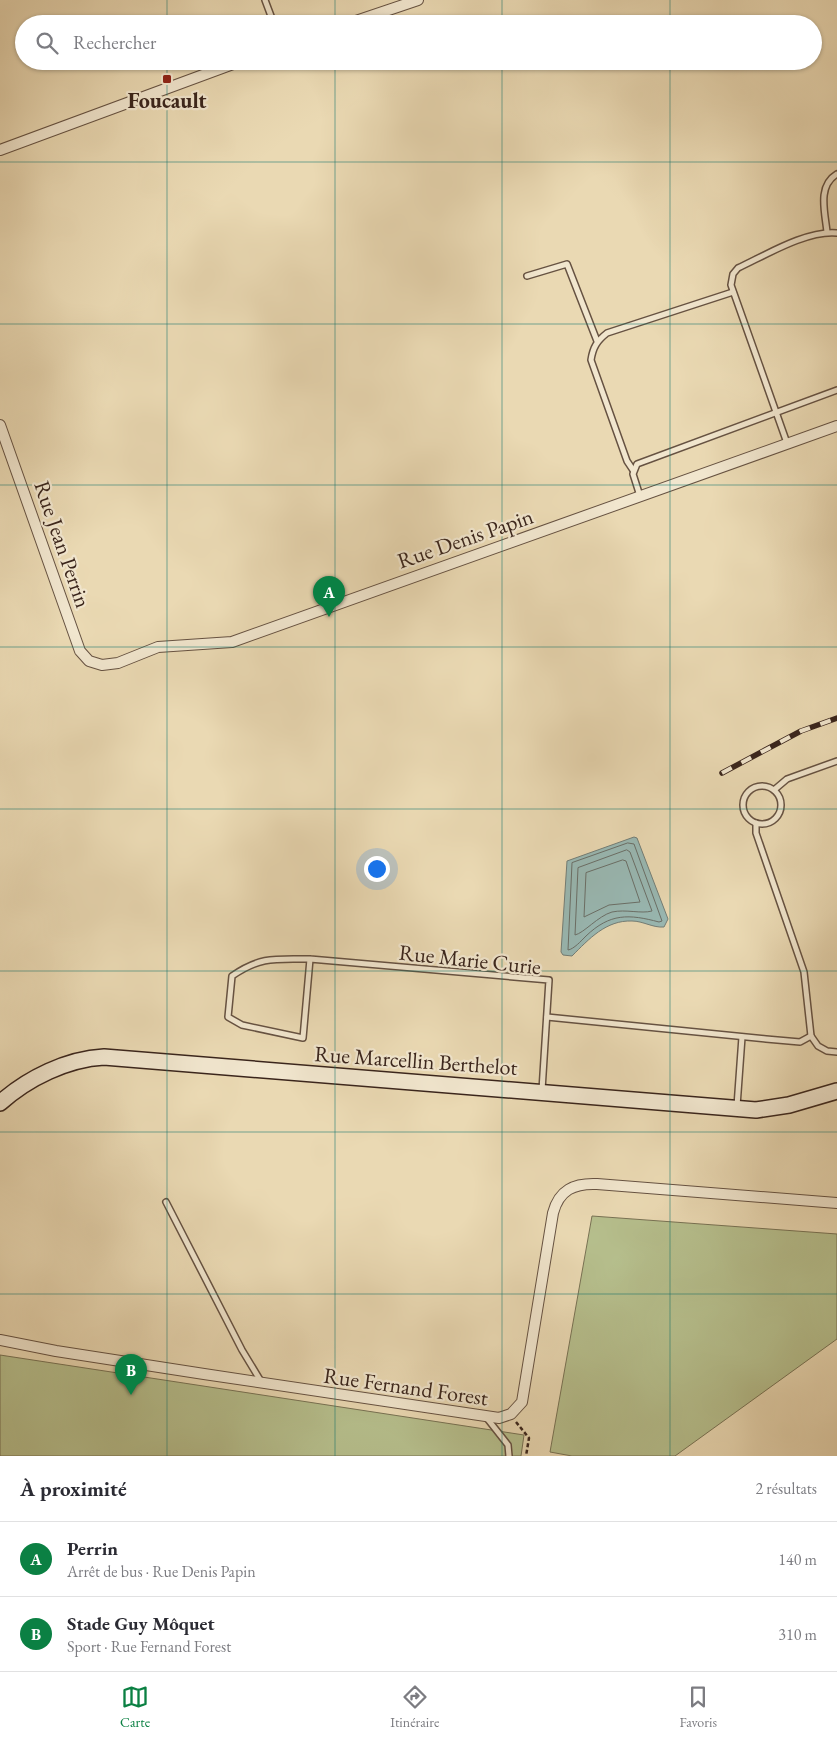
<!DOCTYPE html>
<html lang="fr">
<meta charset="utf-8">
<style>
body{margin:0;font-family:"EB Garamond",serif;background:#f7f7f7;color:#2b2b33}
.you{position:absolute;left:376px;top:868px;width:18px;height:18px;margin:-12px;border:4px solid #fff;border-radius:50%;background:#1a73e8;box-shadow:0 0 0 8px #1a73e833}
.badge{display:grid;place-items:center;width:32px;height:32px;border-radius:50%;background:#0b8043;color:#fff;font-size:16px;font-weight:700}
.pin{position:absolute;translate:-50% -41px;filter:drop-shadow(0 1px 2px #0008)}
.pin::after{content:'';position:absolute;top:26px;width:18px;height:15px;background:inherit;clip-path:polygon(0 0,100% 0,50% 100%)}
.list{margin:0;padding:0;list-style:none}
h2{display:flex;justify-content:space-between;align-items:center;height:65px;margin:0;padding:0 20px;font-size:21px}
h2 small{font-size:16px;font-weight:400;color:#7c7c81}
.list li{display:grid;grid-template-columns:32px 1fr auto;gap:15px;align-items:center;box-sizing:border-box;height:75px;padding:0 20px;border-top:1px solid #e1e1e2}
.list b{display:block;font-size:19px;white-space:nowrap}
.list p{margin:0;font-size:16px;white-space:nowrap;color:#7c7c81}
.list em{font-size:16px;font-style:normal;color:#7c7c81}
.icon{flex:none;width:28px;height:28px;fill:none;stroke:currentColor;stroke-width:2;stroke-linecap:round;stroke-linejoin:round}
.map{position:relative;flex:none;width:837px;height:1456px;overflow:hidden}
.search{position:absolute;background:#fff;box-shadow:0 1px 4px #0004;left:15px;right:15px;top:15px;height:55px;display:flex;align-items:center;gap:12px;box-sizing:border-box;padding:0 18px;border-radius:28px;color:#7c7c81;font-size:19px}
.sheet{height:215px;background:#fff}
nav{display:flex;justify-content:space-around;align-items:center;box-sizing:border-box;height:70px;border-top:1px solid #e1e1e2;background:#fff;font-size:14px;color:#7c7c81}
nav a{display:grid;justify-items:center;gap:2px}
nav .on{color:#0b8043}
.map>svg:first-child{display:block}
</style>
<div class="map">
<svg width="837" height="1456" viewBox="0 0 837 1456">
<rect width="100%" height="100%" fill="#ead9b3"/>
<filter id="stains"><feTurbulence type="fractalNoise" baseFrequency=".004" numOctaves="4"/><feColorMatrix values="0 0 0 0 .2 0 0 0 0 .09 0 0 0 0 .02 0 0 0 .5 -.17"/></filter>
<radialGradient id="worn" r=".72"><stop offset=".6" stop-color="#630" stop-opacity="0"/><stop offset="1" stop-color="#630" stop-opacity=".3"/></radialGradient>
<g fill="#b6bf8d" stroke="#787254">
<path d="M592,1216l245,18v105l-162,117h-103l-22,-4z"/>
<path d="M0,1355l524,80 -3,21h-521z"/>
</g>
<path fill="#99b9b4" stroke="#737e77" d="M634,837l3,1 31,81 -4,8c-11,1 -21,-6 -32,-6 -26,-1 -43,18 -60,35l-9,-1 -2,-3 6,-91z"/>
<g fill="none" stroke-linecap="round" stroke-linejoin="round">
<g stroke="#6a6f68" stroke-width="1">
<path d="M628,843l6,1 28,77 -3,1c-30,-8 -49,-9 -73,14 -5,5 -12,13 -18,14l4,-87z"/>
<path d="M627,850l3,2 22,59c-11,3 -26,-2 -40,1 -14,4 -28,21 -37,23l3,-67z"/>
<path d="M623,860l3,1 14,41 -31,3 -25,12 2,-44z"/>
</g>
<defs>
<g id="lane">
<path d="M265,0l9,24"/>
<path d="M827,232c-2,-20 -10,-46 10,-58"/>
<path d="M527,276l40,-12 30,77"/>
<path d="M787,443l-56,-158 2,-11 5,-6c28,-13 69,-38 99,-35"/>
<path d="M633,470l-6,-9 -36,-101c2,-13 6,-19 16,-27l126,-41"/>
<path d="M640,496l-7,-22 4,-10 200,-74"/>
<circle cx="762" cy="805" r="19"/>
<path d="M774,790l13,-11 50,-18"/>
<path d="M756,823v10l48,139 7,64 7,10 9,5 10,1"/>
<path d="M310,959l-7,79 -61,-13 -14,-8 4,-41c29,-20 44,-17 78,-17l239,21 -7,110"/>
<path d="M547,1017l219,22 34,3 11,-6"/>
<path d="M737,1106l5,-69"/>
<path d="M166,1202l76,148 20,33"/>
<path d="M486,1417l22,28 1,11"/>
</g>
<g id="street">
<path d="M347,24l71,-24"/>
<path d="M0,150l241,-89"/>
<path d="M0,425l80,226 9,10 13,4 16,-2 40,-16 74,-5 605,-216"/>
<path d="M0,1340l56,11 148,23 295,44 12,-4 11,-12 31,-189c6,-23 21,-30 44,-29l240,19"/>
</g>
<path id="secondary" d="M0,1103c28,-25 67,-44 104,-46l652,53 33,-5 48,-14"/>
</defs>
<use href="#lane" stroke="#665242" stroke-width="8"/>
<use href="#street" stroke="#665242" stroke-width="12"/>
<use href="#secondary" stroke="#3a251c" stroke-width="18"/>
<path stroke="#3a251c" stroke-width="2.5" stroke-dasharray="4 2.5" stroke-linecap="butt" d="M516,1422l13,16 -3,18"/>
<use href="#lane" stroke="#f1e6ce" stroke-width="5"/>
<use href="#street" stroke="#f1e6ce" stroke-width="10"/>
<use href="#secondary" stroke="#f1e6ce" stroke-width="15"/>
<defs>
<path id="rail" d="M722,773l79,-42 36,-13"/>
</defs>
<use href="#rail" stroke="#3a251c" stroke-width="5.5"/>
<use href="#rail" stroke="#f1e6ce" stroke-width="4" stroke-dasharray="11" stroke-linecap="butt"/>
</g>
<path fill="none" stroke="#0f766e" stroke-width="1" stroke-opacity="0.55" d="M167,0v24M335,0v24M502,0v24M670,0v24M167,61v1395M335,61v1395M502,61v1395M670,61v1395M0,162h837M0,324h837M0,485h837M0,647h837M0,809h837M0,971h837M0,1132h837M0,1294h837"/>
<rect fill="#8f2418" stroke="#f1e6ce" stroke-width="2" x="162" y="74" width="10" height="10" rx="2.5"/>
<g text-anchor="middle" stroke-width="4.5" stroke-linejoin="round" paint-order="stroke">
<g font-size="22" font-weight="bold" fill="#3a251c" stroke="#f1e6ce">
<text x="167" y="108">Foucault</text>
</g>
<g font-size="22" fill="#3a251c" stroke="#f1e6ce">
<text transform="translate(465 538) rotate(-19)" y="8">Rue Denis Papin</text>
<text transform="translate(63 544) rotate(71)" y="8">Rue Jean Perrin</text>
<text transform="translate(470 959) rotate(6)" y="8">Rue Marie Curie</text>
<text transform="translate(416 1060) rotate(4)" y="8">Rue Marcellin Berthelot</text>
<text transform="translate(406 1386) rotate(8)" y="8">Rue Fernand Forest</text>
</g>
</g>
<rect width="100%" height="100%" filter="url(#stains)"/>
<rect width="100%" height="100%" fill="url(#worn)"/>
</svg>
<div class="you"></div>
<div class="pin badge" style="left:329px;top:617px">A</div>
<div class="pin badge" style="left:131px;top:1395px">B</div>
<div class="search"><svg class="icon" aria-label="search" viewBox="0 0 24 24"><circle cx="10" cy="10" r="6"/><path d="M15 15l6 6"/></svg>Rechercher</div>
</div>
<section class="sheet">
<h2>À proximité<small>2 résultats</small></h2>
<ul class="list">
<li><span class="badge">A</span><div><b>Perrin</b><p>Arrêt de bus · Rue Denis Papin</p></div><em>140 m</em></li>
<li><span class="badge">B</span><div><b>Stade Guy Môquet</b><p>Sport · Rue Fernand Forest</p></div><em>310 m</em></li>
</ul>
</section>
<nav>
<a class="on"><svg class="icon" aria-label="map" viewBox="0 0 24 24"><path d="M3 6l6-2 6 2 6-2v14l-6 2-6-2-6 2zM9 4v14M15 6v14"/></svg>Carte</a>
<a><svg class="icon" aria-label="directions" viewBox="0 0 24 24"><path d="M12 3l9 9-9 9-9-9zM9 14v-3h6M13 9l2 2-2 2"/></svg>Itinéraire</a>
<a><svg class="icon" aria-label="saved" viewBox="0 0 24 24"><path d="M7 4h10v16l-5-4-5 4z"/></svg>Favoris</a>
</nav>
